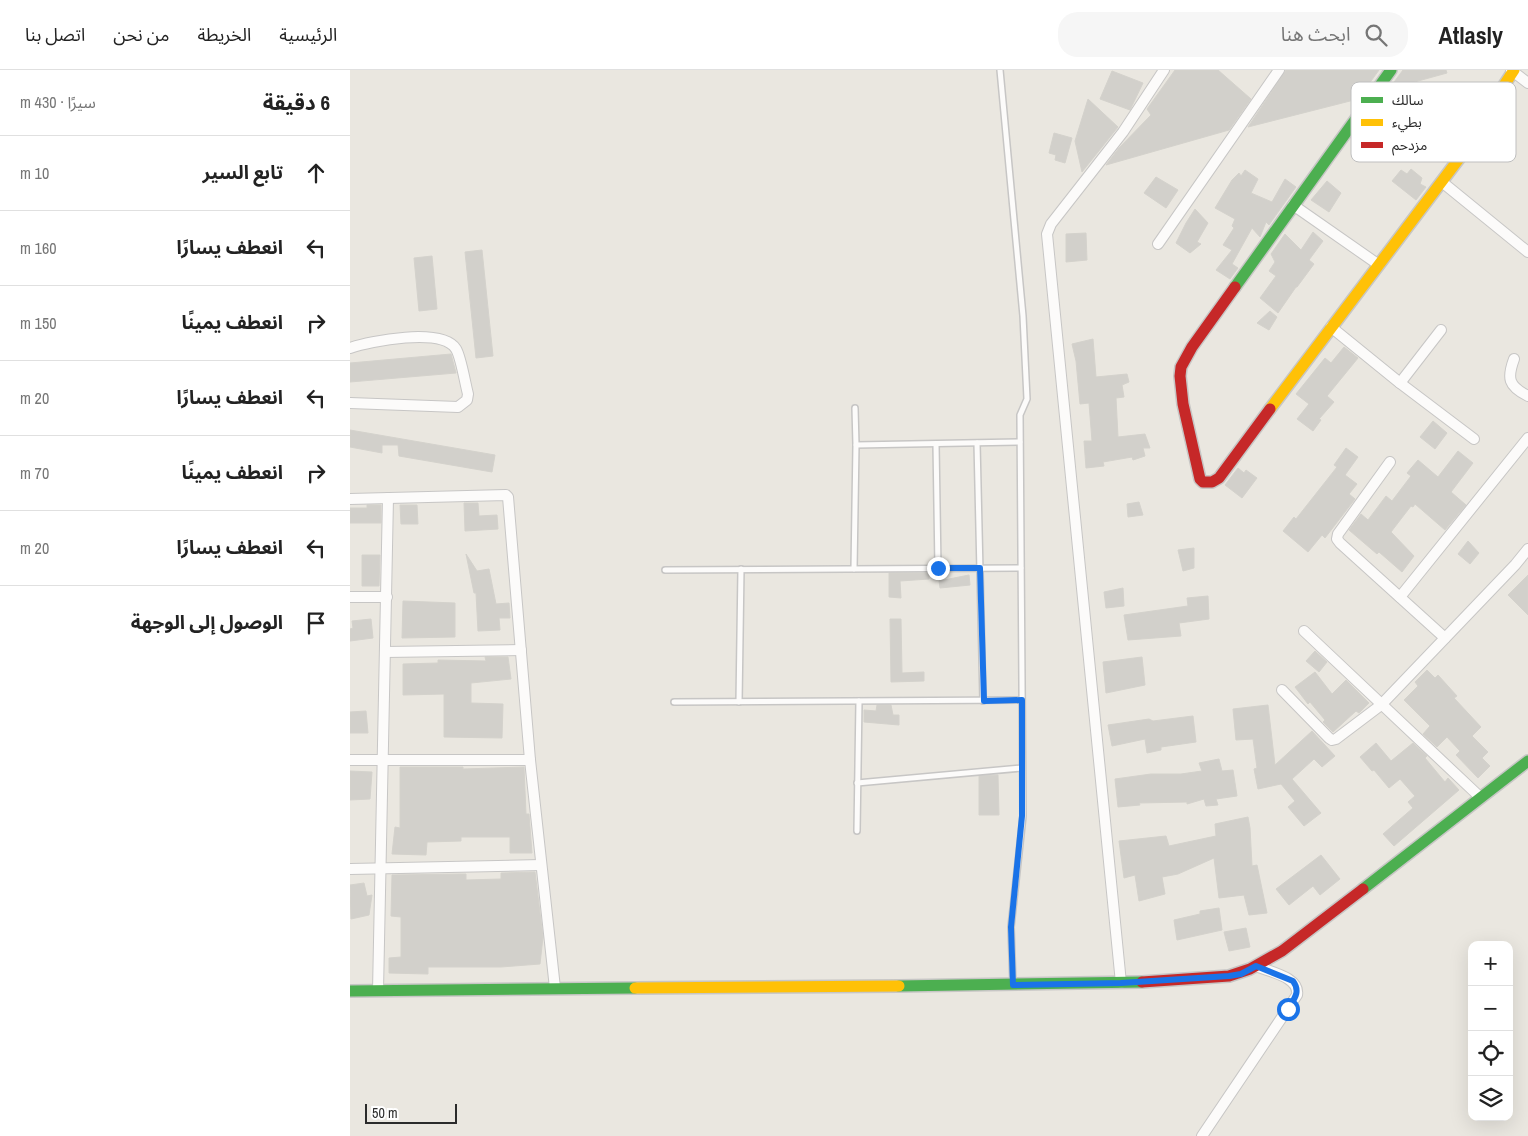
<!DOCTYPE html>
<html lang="ar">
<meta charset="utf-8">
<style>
body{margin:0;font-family:"Archivo Narrow","Noto Sans Arabic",sans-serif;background:#f6f6f6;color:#222;direction:rtl}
.controls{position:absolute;right:15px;bottom:15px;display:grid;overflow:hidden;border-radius:10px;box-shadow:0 5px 20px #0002}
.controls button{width:45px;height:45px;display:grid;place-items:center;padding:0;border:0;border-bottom:1px solid #e0e0e0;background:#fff;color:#222;font:25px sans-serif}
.scale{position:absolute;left:15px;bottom:12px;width:92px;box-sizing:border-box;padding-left:5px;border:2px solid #2b2b2b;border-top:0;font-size:14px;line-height:18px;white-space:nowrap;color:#2b2b2b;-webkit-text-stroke:4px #fff;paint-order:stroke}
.stop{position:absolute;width:15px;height:15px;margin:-11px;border:4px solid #1a73e8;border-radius:50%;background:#fff}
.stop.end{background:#1a73e8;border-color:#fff;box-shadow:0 1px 5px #0008}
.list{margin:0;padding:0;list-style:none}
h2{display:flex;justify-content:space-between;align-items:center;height:65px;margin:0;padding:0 20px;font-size:21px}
h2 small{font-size:16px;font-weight:400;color:#767676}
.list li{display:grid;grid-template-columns:32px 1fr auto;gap:15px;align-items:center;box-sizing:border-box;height:75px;padding:0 20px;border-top:1px solid #e0e0e0}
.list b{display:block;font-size:19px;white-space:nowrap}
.list em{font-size:16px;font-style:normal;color:#767676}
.icon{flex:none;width:28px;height:28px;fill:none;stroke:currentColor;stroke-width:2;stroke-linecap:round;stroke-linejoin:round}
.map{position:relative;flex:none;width:1178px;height:1066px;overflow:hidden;direction:ltr}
header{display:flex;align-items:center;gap:30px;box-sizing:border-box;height:70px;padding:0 25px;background:#fff;border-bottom:1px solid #e0e0e0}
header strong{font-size:24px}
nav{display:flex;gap:28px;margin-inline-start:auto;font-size:18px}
.search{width:350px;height:45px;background:#f6f6f6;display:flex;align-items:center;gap:12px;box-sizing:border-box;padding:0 18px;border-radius:20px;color:#767676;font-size:19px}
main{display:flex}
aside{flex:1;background:#fff}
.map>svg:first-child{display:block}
</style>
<header>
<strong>Atlasly</strong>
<div class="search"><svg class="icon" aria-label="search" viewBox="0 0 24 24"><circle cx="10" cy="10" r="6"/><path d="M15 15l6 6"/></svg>ابحث هنا</div>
<nav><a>الرئيسية</a><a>الخريطة</a><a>من نحن</a><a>اتصل بنا</a></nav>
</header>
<main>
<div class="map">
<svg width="1178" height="1066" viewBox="0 0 1178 1066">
<rect width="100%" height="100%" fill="#eae7e0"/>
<g fill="#d2d0cb" stroke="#d4d2cc">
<path d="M825,0h43l33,29 -22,31 -123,35 13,-17 32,-33 -4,-6z"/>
<path d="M936,0h93l-21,29 -110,28z"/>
<path d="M1053,0h43l1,3 -58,16z"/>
<path d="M762,1l31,12 -13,27 -30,-11z"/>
<path d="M738,29l30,28 -36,45 -7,-31z"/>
<path d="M704,63l18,5 -7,25 -10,-3 1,-5 -7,-2z"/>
<path d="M1061,99l11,9 -2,6 6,3 -10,13 -24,-19 9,-11 6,4z"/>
<path d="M895,100l13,9 -7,14 21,9 13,-23 11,8 -27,38 -3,-3 -6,15 -8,-9 -20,36 6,4 -8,11 -14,-9 16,-20 -9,-5 11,-17 -2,-2 3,-7 -20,-11 17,-28 7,-7 2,3z"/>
<path d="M806,107l22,13 -12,18 -22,-15z"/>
<path d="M977,111l14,12 -12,19 -18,-12z"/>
<path d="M845,139l13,14 -11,19 4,2 -11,9 -14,-10 10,-20z"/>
<path d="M963,162l10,9 -14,19 5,4 -17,23h-1l-18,26 -18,-15 16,-22 -7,-5 6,-9 -4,-8 14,-20 16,16z"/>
<path d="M736,163l1,27 -21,2v-28z"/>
<path d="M132,180l11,106 -17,2 -11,-106z"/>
<path d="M82,186l5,53 -18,2 -5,-53z"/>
<path d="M920,241l7,6 -8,13 -12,-7z"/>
<path d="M743,269l3,38 31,-3 2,8 -7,3 2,12 -8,1 2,39 27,-3 5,14h-7l2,8 -12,4 -1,-3 -29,5 1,4 -18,2 -2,-27h8l-3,-38 -9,1 -4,-43 -4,-17z"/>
<path d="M994,277l14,11 -31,38 7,6 -15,17 2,1 -8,11 -16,-12 12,-15 -13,-10 29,-36 6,5z"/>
<path d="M101,284l5,19 -106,9v-19z"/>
<path d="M1083,351l14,12 -12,16 -15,-12z"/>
<path d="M0,360l145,25 -3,17 -93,-16 -1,-11h-16v8l-32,-6z"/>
<path d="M996,378l12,9 -13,18 12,9 -8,10 6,5 -30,39 -3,-3 -14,17 -25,-21 11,-14 2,2 41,-52 -3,-2z"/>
<path d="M1108,381l15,12 -22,29 15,13 -21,25 -30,-26 -2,3 -2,-1 -20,26 23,24 -12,16 -23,-20 -2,2 -28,-24 12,-16 7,6 18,-24 6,5 19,-25 -4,-3 11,-13 20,17z"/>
<path d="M888,398l6,5 2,-3 11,8 -15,20 -17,-13z"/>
<path d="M789,432l4,13 -15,2 -1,-13z"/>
<path d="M114,433h14l1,13 18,-1 1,14 -33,2z"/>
<path d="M17,435h14v18h-31v-15h17z"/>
<path d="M50,435h17l1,19h-17z"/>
<path d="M1118,471l11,12 -9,11 -12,-10z"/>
<path d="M844,478v20l-11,3 -5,-21z"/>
<path d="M116,484l11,17 12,-2 7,35 13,-1 1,15h-11l1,12 -22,1 -2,-38h-2z"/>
<path d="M12,485h18l-1,31h-17z"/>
<path d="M539,503h40v6l-29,2 1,17 -12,-1z"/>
<path d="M619,505l1,10 -30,3 -1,-7z"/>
<path d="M1178,505v40l-20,-20z"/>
<path d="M773,518l1,18 -18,2 -2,-16z"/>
<path d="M858,526l1,23 -30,4 2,13 -53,4 -4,-25 64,-9 -1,-8z"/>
<path d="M53,531l52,2v34l-53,1z"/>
<path d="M21,549l2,19 -23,3v-12l3,-1 -1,-7z"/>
<path d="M540,549h11l1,54 22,-1v9l-33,1z"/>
<path d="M965,581l12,11 -8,10 -13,-11z"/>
<path d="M135,587h23l3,22 -40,4v20l32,1 -1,34 -58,-1v-43l-41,1v-31l35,-1v-3l48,1z"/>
<path d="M792,587l3,28 -39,8 -3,-31z"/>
<path d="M1077,600l8,8 3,-3 19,21 -3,2 27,29 -9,9 16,16 -6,6 8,8 -12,12 -22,-23 4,-4 -13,-14 -10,10 -14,-13 7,-8 -26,-26 14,-14 -3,-4z"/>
<path d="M965,602l17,22 14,-14 23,23 -10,10 -3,-2 -23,21 -10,-10 2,-2 -15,-18 -2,2 -13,-17z"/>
<path d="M527,635h14l2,10h6v10l-35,-3v-12l12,1z"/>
<path d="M918,635l7,60 37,-34 23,25 -13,11 -8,-8 -22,20 29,34 -17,13 -16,-19 7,-6 -14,-17 -23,5 -4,-20 3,-1 -4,-29 -17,1 -3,-31z"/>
<path d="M16,641l2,22h-18v-21z"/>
<path d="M843,646l3,26 -35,5v3l-14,3 -2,-14 -33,7 -4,-21 41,-6 4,2z"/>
<path d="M1026,673l15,18 22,-18 14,13 -2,2 20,24 3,-4 11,12 -65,56 -11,-12 30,-26 -5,-6 7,-6 -15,-17 -11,9 -15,-18 -2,1 -12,-14z"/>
<path d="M869,689l3,12 11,-1 4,26 -21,3 2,6 -12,1 -2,-7 -17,5v-2l-48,1 1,2 -22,2 -3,-28 36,-5h30l21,-3 -3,-8z"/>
<path d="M50,697h63v2l61,-2 2,47h3l3,39h-22v-16h-49v4l-34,1 -1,13 -34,-1 3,-27 5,1z"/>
<path d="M0,701l22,1 -2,27 -20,1z"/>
<path d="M648,705l1,40h-20v-39z"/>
<path d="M898,747l2,11 2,38 5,-1 10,48 -18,2 -5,-20 -25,3 -5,-40 -36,16 -16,3 3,17 -26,7 -4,-26 -11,3 -5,-37 47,-5 3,10 47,-10 -1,-12z"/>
<path d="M971,785l19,24 -20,16 -7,-9 -24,19 -13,-16z"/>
<path d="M185,802l8,65 -3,27 -39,3h-73v7l-39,-1v-15l12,-1v-40l-10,-1 1,-41 69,-1h5v6l35,-1v-6z"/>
<path d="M14,813l3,13 5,-1 -3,20 -18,4 -1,-34z"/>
<path d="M869,838l3,22 -45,10 -3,-20 26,-6v-3z"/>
<path d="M896,858l4,19 -21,4 -5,-19z"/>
</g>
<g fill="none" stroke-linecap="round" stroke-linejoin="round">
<defs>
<g id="lane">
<path d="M650,0l23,246 4,83 -7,16 3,401 -12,111 2,58"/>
<path d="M505,338l1,37 164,-3"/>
<path d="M627,373l6,258"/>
<path d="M586,374l2,124"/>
<path d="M504,499l2,-124"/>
<path d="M315,500l356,-2"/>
<path d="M324,632l348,-2"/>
<path d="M389,632l2,-133"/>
<path d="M507,713l165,-15"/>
<path d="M507,761l2,-130"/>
</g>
<g id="street">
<path d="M1161,0l17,13"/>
<path d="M1092,112l86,70"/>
<path d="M943,135l86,60"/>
<path d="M808,174l121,-174"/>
<path d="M981,257l69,56 74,56"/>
<path d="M0,278c20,-7 92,-21 106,1 5,8 9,34 12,45l-1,6 -9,7 -108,-4"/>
<path d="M1164,289c-7,19 -6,27 14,37"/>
<path d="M1050,313l41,-53"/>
<path d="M1040,392l-52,72 -1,5 3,4 105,95"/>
<path d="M0,429l156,-4 2,2 22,263 25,228"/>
<path d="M0,527h37"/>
<path d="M1050,527l128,-159"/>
<path d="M954,561l176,166"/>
<path d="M35,582l136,-2"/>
<path d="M932,620l47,48 3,2 4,-1 45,-34 134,-140 13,-16"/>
<path d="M0,690h180"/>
<path d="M0,799l191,-4"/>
<path d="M771,913l-74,-749 4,-10 72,-92 41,-62"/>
<path d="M28,921l10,-493"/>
<path d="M852,1066l95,-141c3,-18 -27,-23 -41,-29"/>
</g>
<g id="fast">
<path d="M885,217l156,-217"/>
<path d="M1013,819l165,-128"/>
<path d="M549,916l243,-4"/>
<path d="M0,921l285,-3"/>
</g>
<g id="slow">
<path d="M920,339l194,-257 10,-21 40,-61"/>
<path d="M285,918l264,-2"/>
</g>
<g id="jam">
<path d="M885,217l-43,60 -11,20 -1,9 3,28 17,75 3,3h9l7,-4 51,-69"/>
<path d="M792,912l87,-6 21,-7 32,-18 81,-62"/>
</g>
</defs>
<use href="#lane" stroke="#c7c6c5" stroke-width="8"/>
<use href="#street" stroke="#c7c6c5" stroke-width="12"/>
<use href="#fast" stroke="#c7c6c5" stroke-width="14"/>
<use href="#slow" stroke="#c7c6c5" stroke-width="14"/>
<use href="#jam" stroke="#c7c6c5" stroke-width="14"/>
<use href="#lane" stroke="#fcfbfa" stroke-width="5"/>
<use href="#street" stroke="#fcfbfa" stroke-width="10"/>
<use href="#fast" stroke="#4caf50" stroke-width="11"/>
<use href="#slow" stroke="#ffc107" stroke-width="11"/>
<use href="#jam" stroke="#c62828" stroke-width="11"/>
</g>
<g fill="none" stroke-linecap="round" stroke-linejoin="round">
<path stroke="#1a73e8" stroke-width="6" d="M588,498h42l4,133 38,-1v116l-11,111 2,58 108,-2 108,-7 12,-2 15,-8 37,15c8,11 1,18 -5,28"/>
</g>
<rect x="1001" y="12" width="165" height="80" rx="8" fill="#fff" stroke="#bfbfbf" stroke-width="1"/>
<rect x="1011" y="27" width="22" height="6" fill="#4caf50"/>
<rect x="1011" y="49" width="22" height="7" fill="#ffc107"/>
<rect x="1011" y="72" width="22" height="6" fill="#c62828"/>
<g font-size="14" fill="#2b2b2b">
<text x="1042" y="35">سالك</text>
<text x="1042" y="57">بطيء</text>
<text x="1042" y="80">مزدحم</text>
</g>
</svg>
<div class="controls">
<button>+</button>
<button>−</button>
<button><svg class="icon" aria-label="locate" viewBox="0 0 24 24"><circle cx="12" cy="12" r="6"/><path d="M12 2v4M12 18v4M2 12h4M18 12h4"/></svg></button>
<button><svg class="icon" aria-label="layers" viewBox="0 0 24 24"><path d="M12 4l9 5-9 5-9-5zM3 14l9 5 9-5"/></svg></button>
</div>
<div class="scale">50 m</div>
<div class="stop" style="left:938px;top:939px"></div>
<div class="stop end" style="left:588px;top:498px"></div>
</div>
<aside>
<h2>6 دقيقة<small>سيرًا · 430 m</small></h2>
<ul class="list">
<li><svg class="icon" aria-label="ahead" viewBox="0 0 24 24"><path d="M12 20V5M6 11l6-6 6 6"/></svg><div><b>تابع السير</b></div><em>10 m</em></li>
<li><svg class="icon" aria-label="left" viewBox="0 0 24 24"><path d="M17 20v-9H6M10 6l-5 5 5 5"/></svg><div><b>انعطف يسارًا</b></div><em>160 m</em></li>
<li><svg class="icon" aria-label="right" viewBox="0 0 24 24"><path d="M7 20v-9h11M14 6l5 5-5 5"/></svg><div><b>انعطف يمينًا</b></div><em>150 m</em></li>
<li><svg class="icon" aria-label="left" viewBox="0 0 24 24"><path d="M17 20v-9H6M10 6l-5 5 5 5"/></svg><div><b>انعطف يسارًا</b></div><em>20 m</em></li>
<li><svg class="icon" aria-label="right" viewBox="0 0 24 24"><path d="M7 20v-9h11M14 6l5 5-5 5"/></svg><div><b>انعطف يمينًا</b></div><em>70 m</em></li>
<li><svg class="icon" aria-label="left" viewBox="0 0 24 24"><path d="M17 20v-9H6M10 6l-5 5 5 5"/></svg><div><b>انعطف يسارًا</b></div><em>20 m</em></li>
<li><svg class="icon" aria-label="arrive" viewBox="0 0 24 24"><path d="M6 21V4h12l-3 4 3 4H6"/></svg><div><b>الوصول إلى الوجهة</b></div></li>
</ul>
</aside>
</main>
